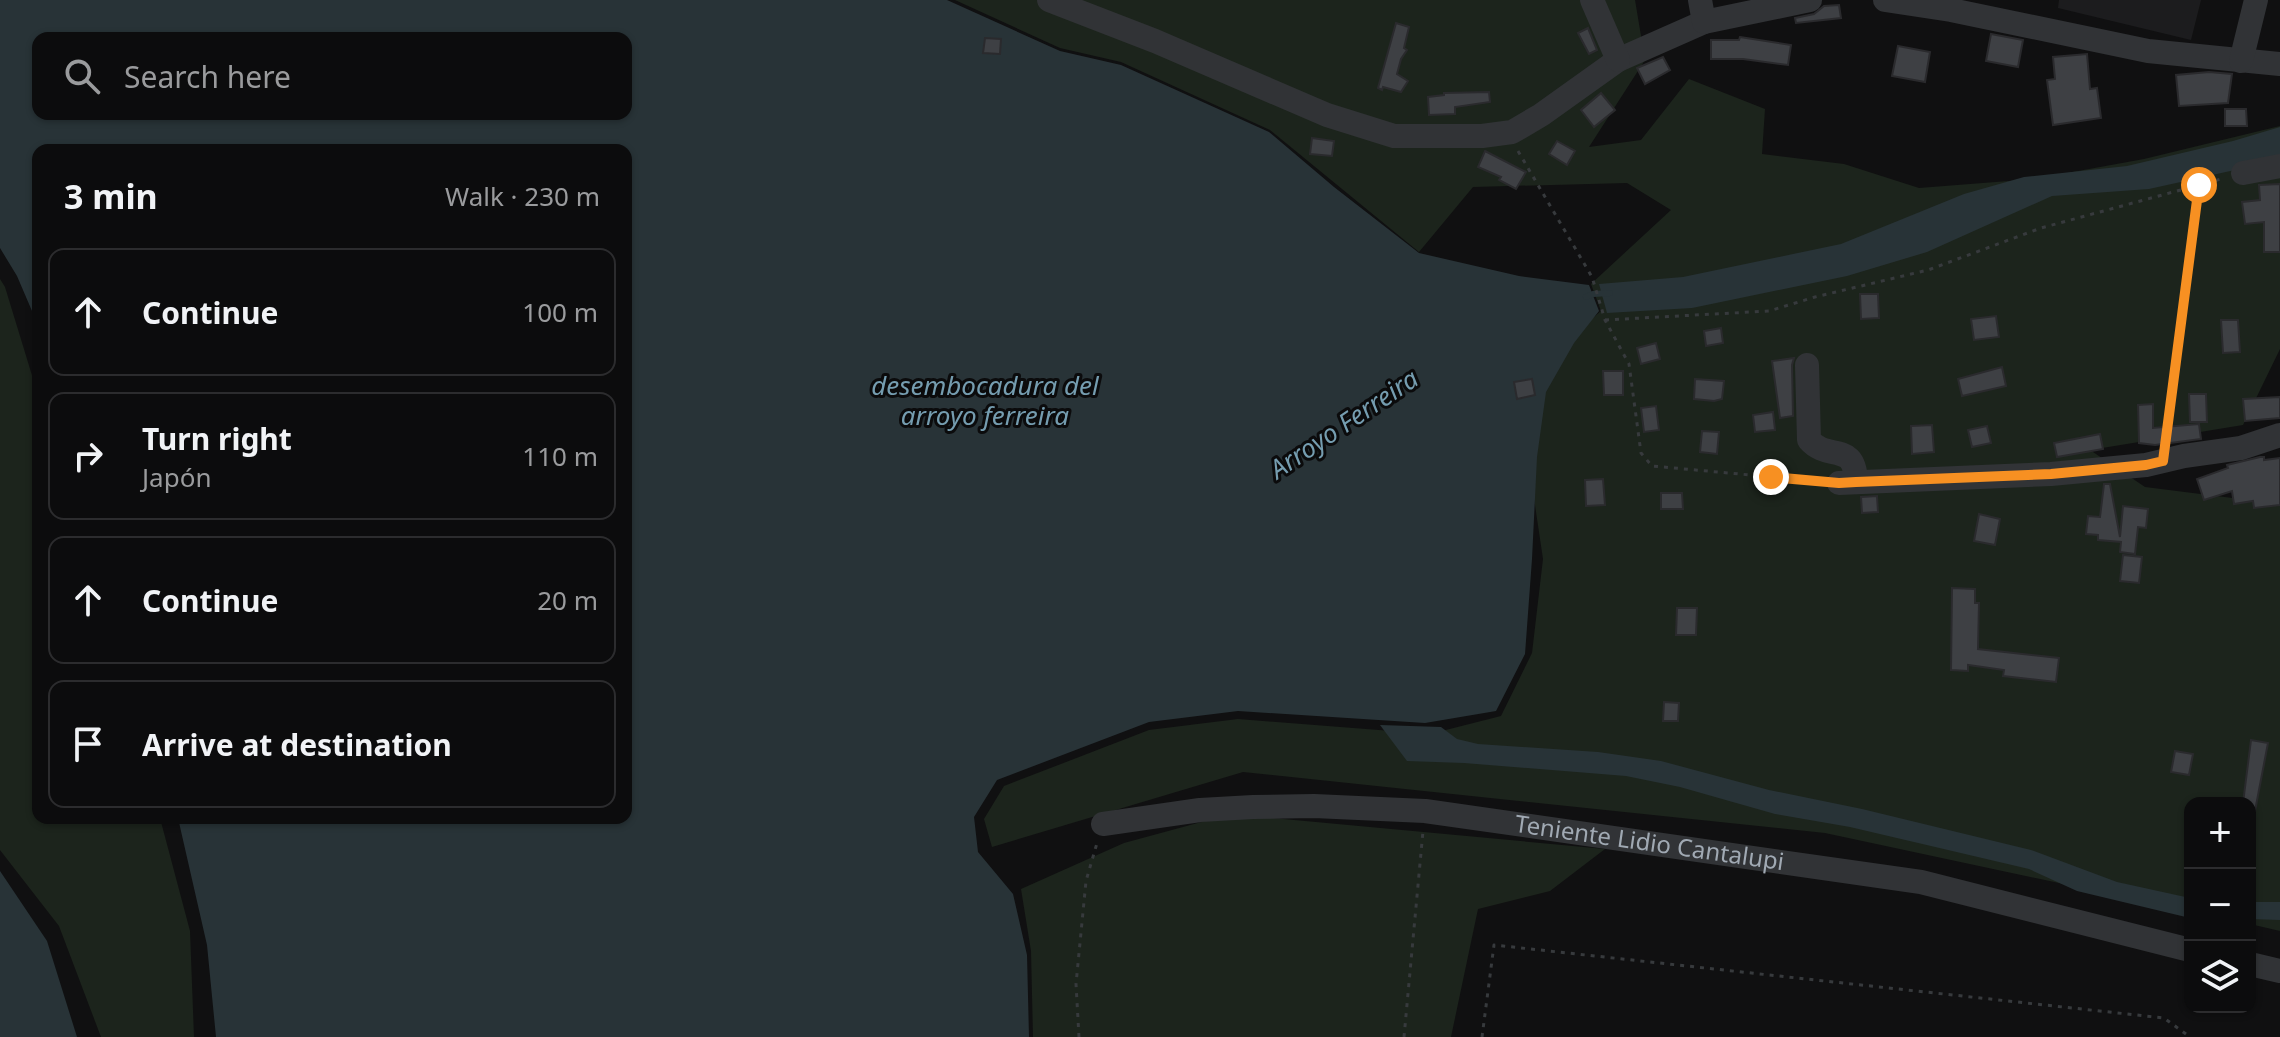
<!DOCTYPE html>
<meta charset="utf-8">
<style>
body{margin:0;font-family:"Noto Sans",sans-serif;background:#1a1a1b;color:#f1f3f6}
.controls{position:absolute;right:24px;bottom:24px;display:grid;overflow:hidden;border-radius:16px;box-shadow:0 2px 6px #0004}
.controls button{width:72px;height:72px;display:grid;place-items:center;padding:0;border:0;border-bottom:2px solid #2c2c2e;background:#0c0c0d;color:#f1f3f6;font:40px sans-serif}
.stop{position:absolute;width:24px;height:24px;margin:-18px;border:6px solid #f79022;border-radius:50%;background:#fff}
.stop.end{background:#f79022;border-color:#fff;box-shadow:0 2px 8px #0008}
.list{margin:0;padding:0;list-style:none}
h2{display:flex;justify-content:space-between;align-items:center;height:104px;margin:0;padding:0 32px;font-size:34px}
h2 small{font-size:26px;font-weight:400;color:#9a9b9d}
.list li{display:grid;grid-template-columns:52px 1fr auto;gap:24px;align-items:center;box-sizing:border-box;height:128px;margin:0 16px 16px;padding:0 16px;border:2px solid #2c2c2e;border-radius:16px}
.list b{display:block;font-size:30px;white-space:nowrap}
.list p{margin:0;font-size:26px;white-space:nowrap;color:#9a9b9d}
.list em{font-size:26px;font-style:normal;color:#9a9b9d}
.icon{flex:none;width:44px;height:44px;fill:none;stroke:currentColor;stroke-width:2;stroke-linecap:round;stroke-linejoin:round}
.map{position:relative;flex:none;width:2280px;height:1037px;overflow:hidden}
.search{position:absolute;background:#0c0c0d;box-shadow:0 2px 6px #0004;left:32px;top:32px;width:600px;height:88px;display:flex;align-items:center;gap:20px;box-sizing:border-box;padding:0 28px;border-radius:16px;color:#9a9b9d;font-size:30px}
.panel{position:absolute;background:#0c0c0d;box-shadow:0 2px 6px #0004;left:32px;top:144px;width:600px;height:680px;border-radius:16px}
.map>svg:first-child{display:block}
</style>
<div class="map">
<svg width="2280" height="1037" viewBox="0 0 2280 1037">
<rect width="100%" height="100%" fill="#101011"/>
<path fill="#1c1c1e" d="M2059,0h142l-10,40 -133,-32z"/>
<g fill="#1c241c">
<path d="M955,0h680l10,60 -56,87 52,-7 48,-61 76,30 -3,45 82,10 75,24 115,-9 110,-20 136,-33v223l-37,76 -153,25 55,37 135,17v427l-30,-7v-121h-60v108l-365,-78 -582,-61 -251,75 -8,-28 20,-33 145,-56 89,-11 192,15 71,-18 31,-63 11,-94 -15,-101 5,-63 35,-55 33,-29 -10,-27 80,-74 -44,-27 -154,4 -54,65 -149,-122 -149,-68 -61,-14z"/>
<path d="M0,279l5,8 33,108v423h122l30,113 4,106h-93l-42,-111 -59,-76z"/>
<path d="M1231,814l374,35 -55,42 -72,18 -27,128h-418l-2,-86 -10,-62 103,-46z"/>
</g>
<g fill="#283337" fill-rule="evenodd">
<path d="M0,0h947l113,51 61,14 148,67 65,55 85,66 100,23 70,9 10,26 -25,32 -28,49 -9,65 -5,102 -7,95 -29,57 -71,12 -187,-12 -89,11 -152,58 -23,37 4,35 35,42 14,61 2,82h-813l-9,-92 -29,-127h448v-668h-588v175l-21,-49 -17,-28zM38,38h588v76h-588z"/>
<path d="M2280,127v33l-131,29 -97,7 -125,56 -80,24 -155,32 -85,5 -8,-29 84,-7 158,-33 123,-50 60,-17 103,-11 106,-25z"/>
<path d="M1380,725l61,2 16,12 21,5 120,8 63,9 108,29 93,19 169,41 86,32 73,16v20l-113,-27 -48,-22 -179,-42 -75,-13 -95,-27 -54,-11 -162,-13 -57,-2z"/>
<path d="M0,871l47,70 30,96h-77z"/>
<path d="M2250,902h30v18l-30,-1z"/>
</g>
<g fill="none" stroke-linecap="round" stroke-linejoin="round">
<path stroke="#283337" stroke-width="6" d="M1586,297l7,-3 17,-1"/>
</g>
<g fill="#3e4044" stroke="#2a2a2d" stroke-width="2">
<path d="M1839,5l2,13 -45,5 -1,-5 19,-4 10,-8z"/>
<path d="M1396,23l13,4 -5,21 3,2 -6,9 -4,15 11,7 -7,11 -18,-5 -1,3 -4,-2z"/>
<path d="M1588,28l9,22 -8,4 -11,-21z"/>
<path d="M1991,34l32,6 -5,27 -32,-6z"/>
<path d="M1740,37l51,8 -3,20 -45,-6h-32v-19h28z"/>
<path d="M985,38l16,1 -1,15 -17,-1z"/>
<path d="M1898,46l32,6 -5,30 -33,-6z"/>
<path d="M2087,54l3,35 7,-1 4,30 -48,7 -6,-45 8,-1 -2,-22z"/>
<path d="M1663,57l7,13 -25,14 -8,-16z"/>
<path d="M2209,72l23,2 -4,29 -49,3 -3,-31z"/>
<path d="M1489,92l1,10 -35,5v7l-26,1 -1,-18 16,-2v-2z"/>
<path d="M1601,93l14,17 -21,17 -13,-17z"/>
<path d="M2225,109h21l1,17h-22z"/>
<path d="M1312,138l22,3 -2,15 -22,-2z"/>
<path d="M1557,141l18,10 -8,14 -18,-11z"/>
<path d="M1485,151l41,21 -10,17 -17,-9 2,-3 -23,-10z"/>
<path d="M2280,184v68h-16v-30l-19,2 -3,-22 18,-2 -1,-15z"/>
<path d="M1860,294h18l1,24 -18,1z"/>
<path d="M1996,316l3,21 -25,3 -3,-21z"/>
<path d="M2221,320h17l2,32 -17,1z"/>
<path d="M1721,328l2,15 -17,3 -2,-15z"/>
<path d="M1656,343l4,16 -19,5 -4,-16z"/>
<path d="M1794,358l-2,7 1,51 -13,2 -8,-57z"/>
<path d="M2002,367l4,19 -44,10 -4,-17z"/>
<path d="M1603,371h20v24h-19z"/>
<path d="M1532,379l3,16 -18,4 -3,-17z"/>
<path d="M1695,379l29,2 -2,18 -8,2 -20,-2z"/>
<path d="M2189,394h17l1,28h-17z"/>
<path d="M2280,397v21l-35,3 -2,-22z"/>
<path d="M2153,404v24l46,-4 2,15 -46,6 -16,-2 -1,-38z"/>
<path d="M1656,406l3,24 -15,2 -3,-24z"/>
<path d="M1773,412l2,18 -20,2 -2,-17z"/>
<path d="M1932,425l2,27 -22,2 -1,-28z"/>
<path d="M1987,426l4,17 -19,4 -4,-17z"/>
<path d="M1702,431l17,1 -2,22 -17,-2z"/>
<path d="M2100,434l3,15 -46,8 -3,-14z"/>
<path d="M2260,457h4v3l16,-2v47l-26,3 -1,-7 -19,3 -2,-13 -28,9 -7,-21 31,-11 -1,-3z"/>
<path d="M1603,479l2,26 -19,1 -1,-26z"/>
<path d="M2104,484h6l10,53 3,-31 25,3 -2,19 -8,-1 -3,27 -15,-2 1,-10 -23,-2v-5l-12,-1 2,-18 12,1z"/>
<path d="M1661,493h21l1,16h-22z"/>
<path d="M1877,496l1,16 -16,1 -1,-16z"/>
<path d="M1979,514l21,5 -5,26 -21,-4z"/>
<path d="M2123,555l19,2 -3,26 -19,-2z"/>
<path d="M1952,588l23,1v14h4l-1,46 81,9 -3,24 -53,-6 1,-6 -36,-5v6l-17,-1z"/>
<path d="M1677,608h20l-1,27h-20z"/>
<path d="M1664,702l15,1 -1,18h-15z"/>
<path d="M2251,740l17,3 -13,68 -5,-1v-7h-7z"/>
<path d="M2175,751l18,3 -4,21 -18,-3z"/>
</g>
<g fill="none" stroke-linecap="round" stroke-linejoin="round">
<g stroke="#373a3d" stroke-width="3" stroke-dasharray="4 6" stroke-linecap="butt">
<path d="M1518,151l74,126 13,43 24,44 12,89 11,13 164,15"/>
<path d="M1605,320l164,-9 46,-14 113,-27 113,-42 180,-49"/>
<path d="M2166,438l33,-253"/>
<path d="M1079,1037l-3,-53 10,-103 11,-38"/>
<path d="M1404,1037l19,-206"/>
<path d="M1482,1037l12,-92 670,73 26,19"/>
</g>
<g stroke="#313336" stroke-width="24">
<path d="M1049,0l106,41 172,74 67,21h88l30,-4 29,-17 77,-55 86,-38"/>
<path d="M1592,0l26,60"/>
<path d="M1700,0l4,22 106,-22"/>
<path d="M1885,0l66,10 197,41 132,13"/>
<path d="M2241,61l15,-61"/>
<path d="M2243,173l37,-7"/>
<path d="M1807,365l2,75c19,22 46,0 47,42"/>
<path d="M1839,483l212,-9 95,-9 38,-9 57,-8 39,-13"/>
<path id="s1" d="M1103,824l97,-14 53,-3 61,-1 111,5 496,71 269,68"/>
<path d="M2250,964l30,7"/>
</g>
</g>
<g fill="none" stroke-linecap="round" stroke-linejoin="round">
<path stroke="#f79022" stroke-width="10" d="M1771,477l68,6 17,-1 195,-8 95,-9 17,-4 36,-276"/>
</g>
<g text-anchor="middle" stroke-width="6" stroke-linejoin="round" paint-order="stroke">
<g font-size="24" fill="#a0a9b3" stroke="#0b0b0c">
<text dy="8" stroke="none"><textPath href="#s1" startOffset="550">Teniente Lidio Cantalupi</textPath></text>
</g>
<g font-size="26" font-style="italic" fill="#759db0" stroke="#0b0b0c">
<text x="985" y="395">desembocadura del<tspan x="985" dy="30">arroyo ferreira</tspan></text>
<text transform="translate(1344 424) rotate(-34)" y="9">Arroyo Ferreira</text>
</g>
</g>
</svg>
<div class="controls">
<button>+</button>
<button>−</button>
<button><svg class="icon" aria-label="layers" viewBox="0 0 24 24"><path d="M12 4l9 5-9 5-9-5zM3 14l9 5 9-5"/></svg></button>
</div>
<div class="stop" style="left:2199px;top:185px"></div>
<div class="stop end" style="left:1771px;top:477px"></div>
<div class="search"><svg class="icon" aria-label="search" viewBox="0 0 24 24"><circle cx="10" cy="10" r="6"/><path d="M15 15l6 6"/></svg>Search here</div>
<section class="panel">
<h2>3 min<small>Walk · 230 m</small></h2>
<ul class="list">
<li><svg class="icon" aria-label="ahead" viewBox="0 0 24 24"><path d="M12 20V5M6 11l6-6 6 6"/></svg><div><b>Continue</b></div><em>100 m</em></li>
<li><svg class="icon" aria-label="right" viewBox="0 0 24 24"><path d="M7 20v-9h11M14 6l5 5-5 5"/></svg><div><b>Turn right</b><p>Japón</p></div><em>110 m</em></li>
<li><svg class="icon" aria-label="ahead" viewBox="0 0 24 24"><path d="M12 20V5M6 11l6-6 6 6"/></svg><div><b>Continue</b></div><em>20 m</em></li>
<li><svg class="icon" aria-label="arrive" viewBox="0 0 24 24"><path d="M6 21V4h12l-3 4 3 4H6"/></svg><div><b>Arrive at destination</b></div></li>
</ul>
</section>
</div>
